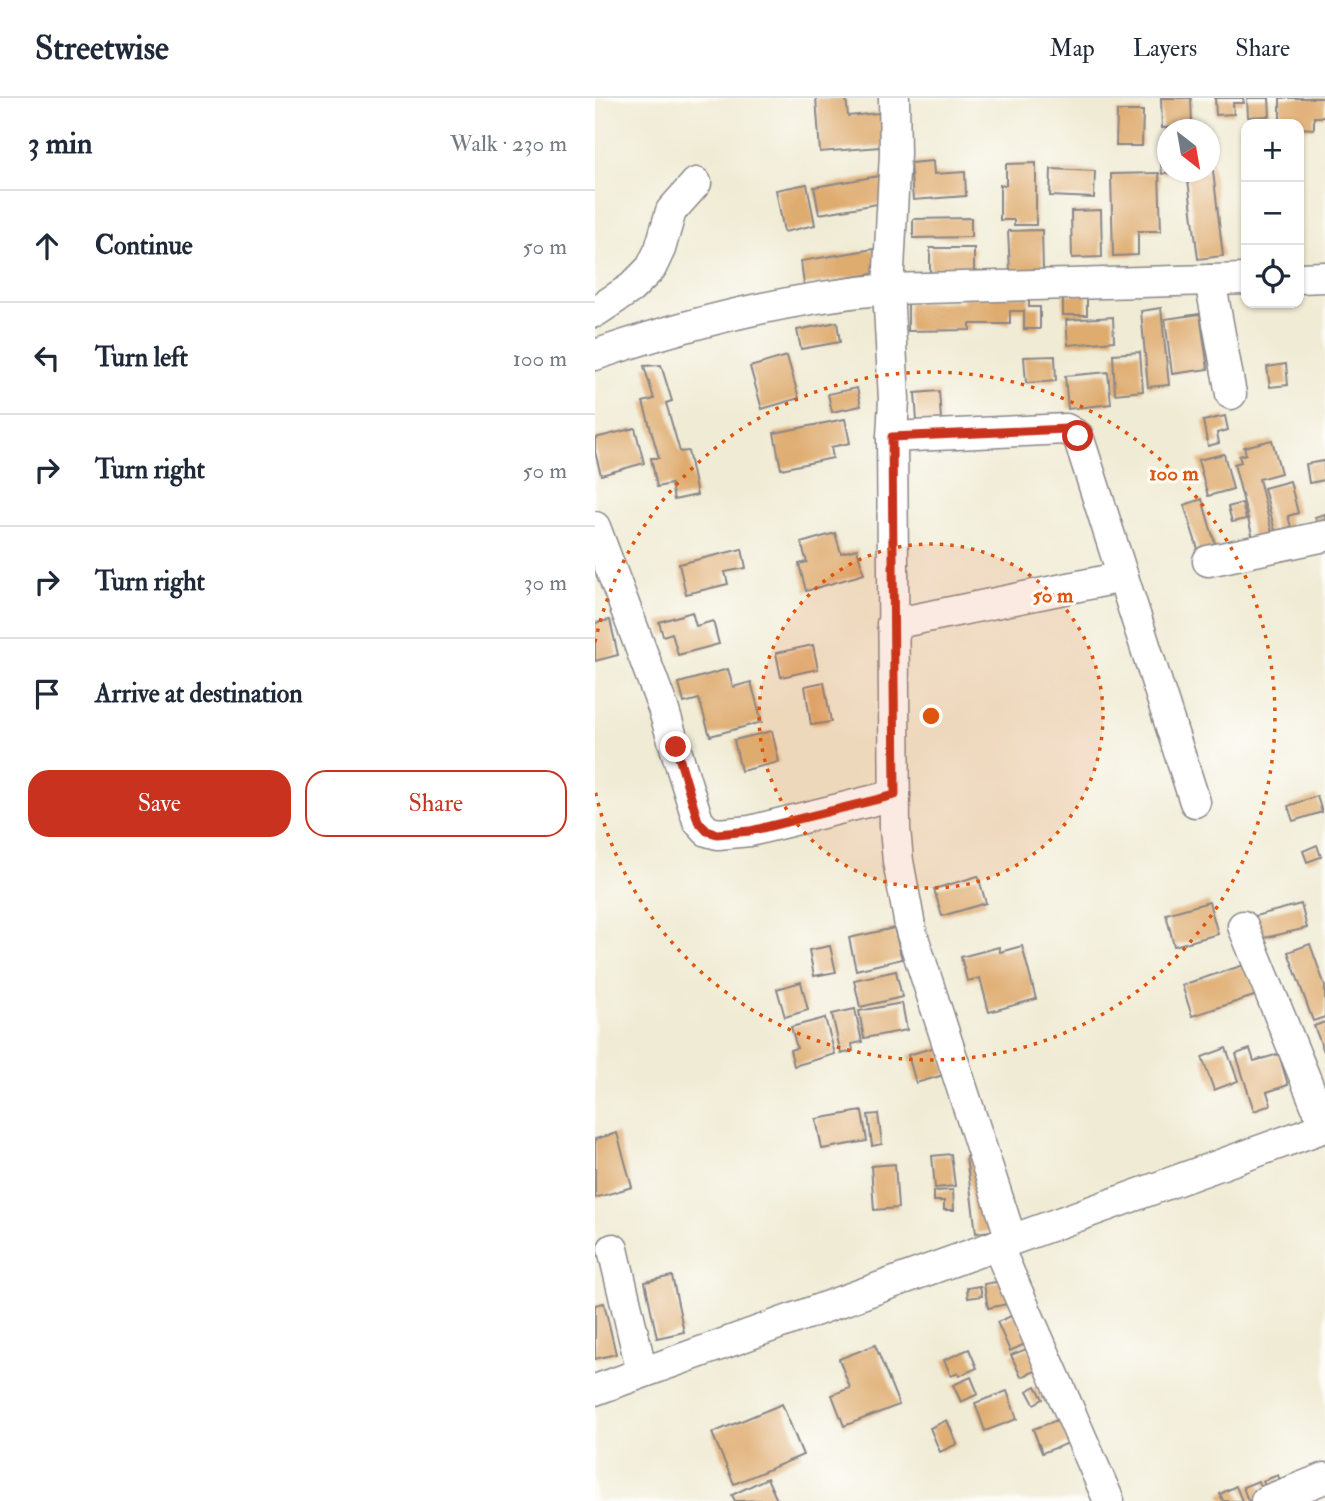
<!DOCTYPE html>
<meta charset="utf-8">
<style>
body{margin:0;font-family:"IM FELL Double Pica",serif;background:#f2f2f3;color:#1f2937}
.controls{position:absolute;right:21px;top:21px;display:grid;overflow:hidden;border-radius:14px;box-shadow:0 2px 5px #0004}
.controls button{width:63px;height:63px;display:grid;place-items:center;padding:0;border:0;border-bottom:2px solid #e0e1e3;background:#fff;color:#1f2937;font:35px sans-serif}
.compass{position:absolute;left:562px;top:21px;width:63px;height:63px;border-radius:50%;background:#fff;box-shadow:0 2px 5px #0004;rotate:149deg}
.stop{position:absolute;width:21px;height:21px;margin:-16px;border:5px solid #c8321e;border-radius:50%;background:#fff}
.stop.end{background:#c8321e;border-color:#fff;box-shadow:0 2px 7px #0008}
.list{margin:0;padding:0;list-style:none}
h2{display:flex;justify-content:space-between;align-items:center;height:91px;margin:0;padding:0 28px;font-size:30px}
h2 small{font-size:23px;font-weight:400;color:#747a83}
.list li{display:grid;grid-template-columns:46px 1fr auto;gap:21px;align-items:center;box-sizing:border-box;height:112px;padding:0 28px;border-top:2px solid #e0e1e3}
.list b{display:block;font-size:26px;white-space:nowrap}
.list em{font-size:23px;font-style:normal;color:#747a83}
.actions{display:flex;gap:14px;padding:21px 28px}
.actions a{flex:1;padding:16px 0;border:2px solid #c8321e;border-radius:21px;text-align:center;font-size:24px;color:#c8321e}
.actions .main{background:#c8321e;color:#fff}
.icon{flex:none;width:38px;height:38px;fill:none;stroke:currentColor;stroke-width:2;stroke-linecap:round;stroke-linejoin:round}
.map{position:relative;flex:none;width:730px;height:1403px;overflow:hidden}
header{display:flex;align-items:center;gap:42px;box-sizing:border-box;height:98px;padding:0 35px;background:#fff;border-bottom:2px solid #e0e1e3}
header strong{font-size:33px}
nav{display:flex;gap:38px;margin-inline-start:auto;font-size:24px}
main{display:flex}
aside{flex:1;background:#fff}
.map>svg:first-child{display:block}
</style>
<header>
<strong>Streetwise</strong>
<nav><a>Map</a><a>Layers</a><a>Share</a></nav>
</header>
<main>
<aside>
<h2>3 min<small>Walk · 230 m</small></h2>
<ul class="list">
<li><svg class="icon" aria-label="ahead" viewBox="0 0 24 24"><path d="M12 20V5M6 11l6-6 6 6"/></svg><div><b>Continue</b></div><em>50 m</em></li>
<li><svg class="icon" aria-label="left" viewBox="0 0 24 24"><path d="M17 20v-9H6M10 6l-5 5 5 5"/></svg><div><b>Turn left</b></div><em>100 m</em></li>
<li><svg class="icon" aria-label="right" viewBox="0 0 24 24"><path d="M7 20v-9h11M14 6l5 5-5 5"/></svg><div><b>Turn right</b></div><em>50 m</em></li>
<li><svg class="icon" aria-label="right" viewBox="0 0 24 24"><path d="M7 20v-9h11M14 6l5 5-5 5"/></svg><div><b>Turn right</b></div><em>30 m</em></li>
<li><svg class="icon" aria-label="arrive" viewBox="0 0 24 24"><path d="M6 21V4h12l-3 4 3 4H6"/></svg><div><b>Arrive at destination</b></div></li>
</ul>
<div class="actions"><a class="main">Save</a><a>Share</a></div>
</aside>
<div class="map">
<svg width="730" height="1403" viewBox="0 0 730 1403">
<rect width="100%" height="100%" fill="#fdfcf7"/>
<filter id="ink" filterUnits="userSpaceOnUse"><feTurbulence type="fractalNoise" baseFrequency=".0143" numOctaves="2"/><feDisplacementMap in="SourceGraphic" scale="14" xChannelSelector="R" yChannelSelector="G"/><feConvolveMatrix kernelMatrix="1 2 1 2 8 2 1 2 1" color-interpolation-filters="sRGB"/></filter>
<filter id="wash" filterUnits="userSpaceOnUse"><feTurbulence type="fractalNoise" baseFrequency=".00686" numOctaves="4" result="noise"/><feDisplacementMap in="SourceGraphic" scale="28" xChannelSelector="R" yChannelSelector="G"/><feGaussianBlur stdDeviation="1.57" result="paint"/><feColorMatrix in="noise" values="0 0 0 0 0 0 0 0 0 0 0 0 0 0 0 0 0 1.4 0 .05"/><feComposite in="paint" operator="in"/></filter>
<g filter="url(#wash)">
<rect width="100%" height="100%" fill="#f0ebd4"/>
<g id="blocks">
<g fill="#dfac70">
<path d="M221,0h30l2,18 41,-4 2,34 -71,6z"/>
<path d="M566,0h30l1,28 -30,2z"/>
<path d="M620,0h28l1,5h-11l1,11 -18,1z"/>
<path d="M652,0h22l1,18 -22,1z"/>
<path d="M685,0h45v19h-11v12l-15,-1v-4h-19z"/>
<path d="M522,13h26l-1,35h-26z"/>
<path d="M572,54v21l-5,1 -2,-21z"/>
<path d="M616,56l12,102 -25,3 -11,-87h22z"/>
<path d="M338,63l1,13 31,-2 1,24 -53,4 -3,-37z"/>
<path d="M441,65v62h-22v-5h-14v-35h6v-21z"/>
<path d="M456,71l44,2 -1,27 -44,-2z"/>
<path d="M564,75l2,58h-23v24l-25,1 -2,-82z"/>
<path d="M290,77l4,27 -70,12 -5,-27z"/>
<path d="M212,86l8,41 -31,7 -8,-42z"/>
<path d="M506,112l1,47 -30,1 -1,-47z"/>
<path d="M376,120v19l-58,1v-19z"/>
<path d="M447,132l1,40 -33,1 -2,-40z"/>
<path d="M335,150h44v27l-44,-1z"/>
<path d="M279,151l4,24 -74,12 -3,-24z"/>
<rect x="468" y="196" width="24" height="21"/>
<path d="M434,198v11h11v22h-16v-18h-14v13h-40v6l-62,1v-28l55,-1v-5z"/>
<path d="M566,210l8,77 -21,2 -7,-76z"/>
<path d="M605,216l8,55 -36,5 -7,-55z"/>
<path d="M518,219l1,24 -46,4 -2,-25z"/>
<path d="M242,224l3,20 -39,7 -4,-19z"/>
<path d="M545,254l3,39 -28,3 -2,-40z"/>
<path d="M192,258l12,42 -37,11 -12,-42z"/>
<path d="M460,258l1,25 -30,2 -2,-26z"/>
<path d="M691,266l2,21 -18,2 -3,-20z"/>
<path d="M66,267l11,36 -6,2 14,49 8,-1 9,44 -23,5 -3,-16 -14,3 -6,-29h8l-16,-56 11,-3 -10,-33z"/>
<path d="M513,274l3,32 -43,5 -3,-33z"/>
<path d="M262,290l4,18 -29,6 -4,-18z"/>
<path d="M344,293l3,42 -24,2 -3,-42z"/>
<path d="M630,318l3,14 -11,3 2,10 -11,3 -5,-25z"/>
<path d="M250,321l5,24 -19,4 2,11 -52,11 -7,-36z"/>
<path d="M40,330l9,35 -43,12 -6,-23v-14z"/>
<path d="M677,342l9,33 -22,6 15,62 -19,5 -21,-82 7,-2 -2,-6 7,-2 -2,-7z"/>
<path d="M629,356l9,35 -25,7 -10,-36z"/>
<path d="M729,363l1,19 -16,3 -3,-19z"/>
<path d="M695,383l8,32 -10,3 3,11 -16,4 -11,-43z"/>
<path d="M607,401l17,58 -17,5 -18,-57z"/>
<path d="M647,405l4,16 -14,3 -4,-15z"/>
<path d="M730,416v21l-5,1 -5,-19z"/>
<path d="M240,435l6,20 16,-4 7,25 -58,17 -7,-27 8,-2 -6,-19z"/>
<path d="M147,451l4,19 -21,4 3,12 -42,10 -7,-30z"/>
<path d="M97,514l4,14 17,-5 6,23 -41,11 -6,-22 -9,3 -4,-14z"/>
<path d="M15,522l8,35 -23,6v-38z"/>
<path d="M218,547l5,24 -37,8 -5,-24z"/>
<path d="M133,571l5,18 18,-5 11,40 -52,14 -11,-37 -15,4 -5,-20z"/>
<path d="M229,584l7,40 -20,3 -6,-39z"/>
<path d="M177,633l7,31 -38,9 -7,-31z"/>
<path d="M722,698l5,16 -29,9 -5,-15z"/>
<path d="M722,747l4,12 -14,5 -4,-11z"/>
<path d="M383,778l8,27 -44,13 -8,-27z"/>
<path d="M614,804l9,32 -44,12 -8,-32z"/>
<path d="M706,806l6,24 -47,11 -5,-23z"/>
<path d="M299,830l8,31 -46,11 -7,-32z"/>
<path d="M715,846l15,42v31l-12,4 -25,-69z"/>
<path d="M235,848l6,26 -22,4 -5,-26z"/>
<path d="M427,848l14,53 -47,13 -9,-34 -13,3 -6,-24 38,-10 1,5z"/>
<path d="M652,866l10,31 -65,21 -10,-31z"/>
<path d="M301,873l6,26 -42,10 -6,-27z"/>
<path d="M206,884l7,28 -23,7 -8,-28z"/>
<path d="M307,905l5,27 -43,8 -5,-27z"/>
<path d="M260,911l7,33 -10,2 1,7 -12,3 -9,-40z"/>
<path d="M230,920l10,36 -41,12 -4,-16 7,-2 -6,-21z"/>
<path d="M730,924v32l-11,-28z"/>
<path d="M344,948l8,28 -31,9 -8,-28z"/>
<path d="M631,950l12,33 -24,9 -12,-33z"/>
<path d="M655,951l4,12 25,-7 9,31 -21,7 4,13 -17,6 -18,-57z"/>
<path d="M267,1013l5,30 -45,8 -6,-30z"/>
<path d="M283,1016l4,30 -10,2 -4,-31z"/>
<path d="M22,1035l15,54 -37,11v-59z"/>
<path d="M356,1056l4,32 -20,2 -3,-32z"/>
<path d="M387,1056l15,76 -21,3 -10,-77z"/>
<path d="M300,1066l3,44 -24,2 -3,-44z"/>
<path d="M358,1092l1,20h-10v-9h-10v-10z"/>
<path d="M77,1178l12,56 -27,6 -12,-56z"/>
<path d="M413,1182l4,23 -24,5 -4,-24z"/>
<path d="M385,1188l2,10 -14,2 -1,-10z"/>
<path d="M9,1205l12,51 -21,5v-54z"/>
<path d="M421,1216l13,28 -19,9 -13,-29z"/>
<path d="M280,1247l24,60 -55,21 -12,-31 18,-7 -11,-29z"/>
<path d="M434,1250l9,22 -17,7 -10,-22z"/>
<path d="M374,1251l8,19 -18,8 -1,-3 -7,3 -7,-16z"/>
<path d="M376,1279l7,17 -17,8 -8,-17z"/>
<path d="M441,1288l7,13 -9,5 -7,-13z"/>
<path d="M412,1293l10,28 -32,12 -10,-28z"/>
<path d="M187,1306l21,51 -69,29 -22,-51z"/>
<path d="M465,1321l9,24 -27,10 -9,-24z"/>
<path d="M352,1322l10,24 -17,8 -10,-24z"/>
<path d="M683,1377l7,19 -15,6 -7,-19z"/>
<path d="M172,1380l10,22 -42,1 -3,-6z"/>
<path d="M663,1383l7,18 -17,2 -5,-14z"/>
<path d="M641,1388l6,15h-19l-3,-7z"/>
</g>
</g>
</g>
<g filter="url(#ink)">
<use href="#blocks" fill-opacity="0" stroke="#898688" stroke-width="2"/>
<g fill="none" stroke-linecap="round" stroke-linejoin="round">
<defs>
<g id="minor">
<path d="M299,0l1,55 -7,136 6,110 -2,38 3,392 3,32 13,70 100,308"/>
<path d="M704,180l26,-1"/>
<path d="M615,182l21,114"/>
<path d="M0,214l36,-24 20,-20 9,-19 11,-38 25,-28"/>
<path d="M0,257c96,-33 192,-57 293,-66l358,-10"/>
<path d="M297,339l174,-8 12,7 117,366"/>
<path d="M0,429l68,181 35,113 9,10 11,3 32,-3 145,-36"/>
<path d="M613,463l117,-25"/>
<path d="M297,526l231,-47"/>
<path d="M648,828l82,201"/>
<path d="M402,1147l112,256"/>
<path d="M18,1151l29,123"/>
<path d="M0,1292l730,-263"/>
<path d="M671,1403l59,-23"/>
</g>
</defs>
<use href="#minor" stroke="#898688" stroke-width="33"/>
<use href="#minor" stroke="#fff" stroke-width="30"/>
</g>
</g>
<g fill="none" stroke-linecap="round" stroke-linejoin="round" filter="url(#ink)">
<path stroke="#c8321e" stroke-width="9" d="M81,649l22,74 9,10 10,3 33,-3 145,-36 -3,-358 174,-8 12,7"/>
</g>
<circle cx="336" cy="618" r="172" fill="#de560e" fill-opacity=".12"/>
<g fill="none" stroke="#de560e" stroke-width="3.5" stroke-dasharray="3.5 7">
<circle cx="336" cy="618" r="172"/>
<path d="M0 544A344 344 0 1 1 0 692"/>
</g>
<circle cx="336" cy="618" r="10" fill="#de560e" stroke="#fdfcf7" stroke-width="3.5"/>
<g font-size="21" text-anchor="middle" font-weight="bold" fill="#de560e" stroke="#fdfcf7" stroke-width="6" stroke-linejoin="round" paint-order="stroke">
<text x="579" y="382">100 m</text>
<text x="458" y="504">50 m</text>
</g>
</svg>
<div class="controls">
<button>+</button>
<button>−</button>
<button><svg class="icon" aria-label="locate" viewBox="0 0 24 24"><circle cx="12" cy="12" r="6"/><path d="M12 2v4M12 18v4M2 12h4M18 12h4"/></svg></button>
</div>
<svg class="compass" viewBox="-18 -18 36 36"><path d="M0-13l5 13h-10z" fill="#e53935"/><path d="M0 13l5-13h-10z" fill="#747a83"/></svg>
<div class="stop" style="left:483px;top:338px"></div>
<div class="stop end" style="left:81px;top:649px"></div>
</div>
</main>
